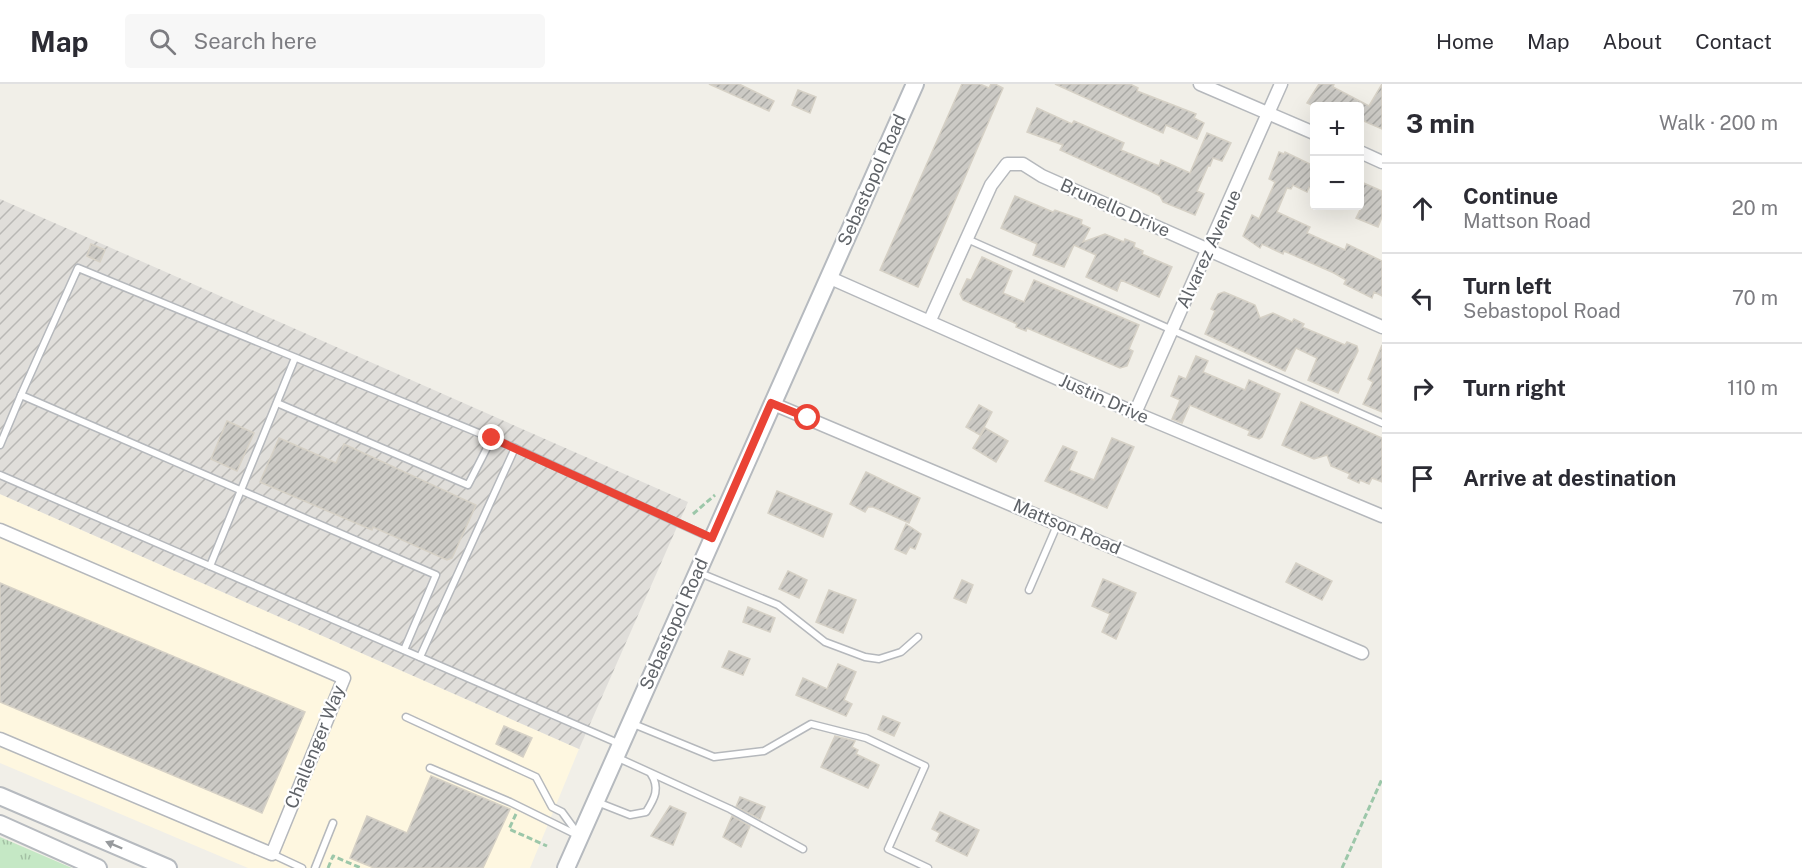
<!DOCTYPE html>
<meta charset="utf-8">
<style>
body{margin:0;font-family:"Public Sans",sans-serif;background:#f7f7f7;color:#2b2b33}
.controls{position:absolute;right:18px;top:18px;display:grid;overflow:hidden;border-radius:6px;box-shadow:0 6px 24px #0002}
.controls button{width:54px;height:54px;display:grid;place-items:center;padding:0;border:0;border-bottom:2px solid #e1e1e2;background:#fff;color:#2b2b33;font:30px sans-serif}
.stop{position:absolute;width:18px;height:18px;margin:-14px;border:4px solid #ea4335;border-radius:50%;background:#fff}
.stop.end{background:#ea4335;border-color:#fff;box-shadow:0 2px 6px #0008}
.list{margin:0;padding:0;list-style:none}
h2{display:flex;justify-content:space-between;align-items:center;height:78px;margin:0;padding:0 24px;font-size:26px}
h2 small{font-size:20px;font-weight:400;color:#7c7c81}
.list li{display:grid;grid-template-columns:39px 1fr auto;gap:18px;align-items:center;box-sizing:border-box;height:90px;padding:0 24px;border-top:2px solid #e1e1e2}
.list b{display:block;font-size:22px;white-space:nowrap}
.list p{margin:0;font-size:20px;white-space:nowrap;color:#7c7c81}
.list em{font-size:20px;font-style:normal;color:#7c7c81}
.icon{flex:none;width:33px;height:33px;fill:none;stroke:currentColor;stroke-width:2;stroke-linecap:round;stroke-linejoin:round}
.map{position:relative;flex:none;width:1382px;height:784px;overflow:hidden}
header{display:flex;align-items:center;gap:36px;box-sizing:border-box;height:84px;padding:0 30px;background:#fff;border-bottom:2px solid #e1e1e2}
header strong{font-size:28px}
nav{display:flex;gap:33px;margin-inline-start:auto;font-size:21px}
.search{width:420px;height:54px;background:#f7f7f7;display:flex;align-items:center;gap:15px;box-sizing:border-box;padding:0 21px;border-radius:6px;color:#7c7c81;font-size:22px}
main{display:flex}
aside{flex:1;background:#fff}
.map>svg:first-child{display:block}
</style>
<header>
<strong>Map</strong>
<div class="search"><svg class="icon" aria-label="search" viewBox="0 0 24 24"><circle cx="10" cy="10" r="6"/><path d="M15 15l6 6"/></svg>Search here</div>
<nav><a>Home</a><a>Map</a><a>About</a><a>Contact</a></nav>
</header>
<main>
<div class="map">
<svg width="1382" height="784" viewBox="0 0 1382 784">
<defs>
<pattern id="industrial-furrows" width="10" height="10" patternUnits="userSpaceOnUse" patternTransform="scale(1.5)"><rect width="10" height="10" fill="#e0deda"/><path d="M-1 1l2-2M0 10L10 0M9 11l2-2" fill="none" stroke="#b9b8b5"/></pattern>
<pattern id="grass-tufts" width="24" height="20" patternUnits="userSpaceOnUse" patternTransform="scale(1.5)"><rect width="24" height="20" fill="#c5e8c5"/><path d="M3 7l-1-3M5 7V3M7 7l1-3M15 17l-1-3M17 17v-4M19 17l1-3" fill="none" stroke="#a3c0a4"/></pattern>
<pattern id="building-hatch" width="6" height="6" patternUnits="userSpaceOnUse" patternTransform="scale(1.5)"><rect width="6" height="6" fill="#cccac5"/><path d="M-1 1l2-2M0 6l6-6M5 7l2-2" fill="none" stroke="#a9a8a4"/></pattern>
</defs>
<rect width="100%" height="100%" fill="#f1efe8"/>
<path fill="#fef7e0" d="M0,410l579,255 -49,119h-282l-248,-105z"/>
<path fill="url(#industrial-furrows)" d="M0,115l688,303 -109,247 -579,-255z"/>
<path fill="url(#grass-tufts)" d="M0,753l72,31h-72z"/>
<g fill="url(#building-hatch)" stroke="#d6d1c6" stroke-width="1.5">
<path d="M709,0h30l35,17 -5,10z"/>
<path d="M962,0h18l9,4 2,-4h4l8,4 -85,199 -38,-17z"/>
<path d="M1055,0h75l8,4 -1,3 59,23 -2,4 10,5 -7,16 -31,-14 -3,8z"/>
<path d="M1319,0h15l-1,3 36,19 13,-22v45l-23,-10v-13h-45l-7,-3z"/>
<path d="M798,6l18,7 -6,16 -18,-8z"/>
<path d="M1037,24l35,16 2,-3 50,22 -3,7 38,16 2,-6 29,13 17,-40 24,10 -9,18 -9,-3 -3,8h-2l-11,25 7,3 -9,21 -32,-13 -3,-6 -12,-6 -88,-40 3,-5 -36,-13z"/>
<path d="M1279,68l5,2 1,-2 29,14v24l-5,-3 -2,5 -14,-7 -2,4 -4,-1 -10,24 33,15 -3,6 38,17 2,-6 35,17v35l-8,-4 -2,6 -28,-14 2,-4 -12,-7 -50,-22 -1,3 -21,-10 -2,4 -17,-12 9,-21 7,4 16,-37 -6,-3z"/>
<path d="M1359,97l23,10v26l-4,10 -22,-9 4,-8z"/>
<path d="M1015,112l38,16 2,-2 27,10 -1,4 9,4 -7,14 22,-8 19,8 1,-3 10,4 -1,4 9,4 -1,3 30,13 -13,30 -38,-17 -4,11 -31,-14 10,-22 -22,-10 -10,22 -31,-12 4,-11 -36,-16z"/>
<path d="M91,160l14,6 -5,12 -13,-6z"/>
<path d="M982,173l30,14 -9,22 21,9 10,-22 105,45 -10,24 4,2 -6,15 -7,2 -93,-40 -1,3 -10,-4 1,-3 -54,-24 -3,-6 7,-15 4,1z"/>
<path d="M1224,208l31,13 5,13 13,-5 19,9 2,-3 10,5 -2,3 24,10 19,8 2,-3 10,4 1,5 -20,42 -30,-13 9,-22 -21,-10 -11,23 -80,-37 10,-23 -4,-2 7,-15z"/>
<path d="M1382,261v67l-19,-8 10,-22 -5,-3z"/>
<path d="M1196,272l12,5 -5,11 42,18 4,-10 31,14 -18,43 -3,2 -11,-4 2,-4 -60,-26 -8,18 -10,-4 8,-19 -9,-4 8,-20 7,3z"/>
<path d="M1301,318l81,36v44l-10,-4 -3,6 -9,-4 -1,3 -11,-5 2,-4 -19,-8 -4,-11 -13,4 -32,-14z"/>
<path d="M979,321l13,7 -12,23 -14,-8z"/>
<path d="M227,337l27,12 -17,38 -26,-12z"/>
<path d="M985,344l23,13 -12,21 -23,-14z"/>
<path d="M279,354l57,25 8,-19 132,61 -24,53 -5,2 -74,-33 -1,3 -112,-48z"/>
<path d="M1112,354l22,9 -27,61 -62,-27 18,-35 14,6 -8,18 25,10z"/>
<path d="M866,388l54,26 -11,25 -36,-16h-5l-3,5 -15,-8z"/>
<path d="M777,407l55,23 -9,23 -55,-24z"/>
<path d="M906,440l15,10 -6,15 -5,-2 -4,7 -11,-5z"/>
<path d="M1296,479l36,18 -10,19 -36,-18z"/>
<path d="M788,487l19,9 -8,18 -20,-9z"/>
<path d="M1103,495l33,14 -20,46 -14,-7 8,-18 -18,-8z"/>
<path d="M962,496l11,5 -7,18 -12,-5z"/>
<path d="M0,499l305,129 -43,101 -262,-111z"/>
<path d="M829,506l27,10 -13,33 -27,-11z"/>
<path d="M748,523l27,11 -5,14 -27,-10z"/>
<path d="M729,567l21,8 -7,16 -21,-8z"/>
<path d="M838,580l18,8 -12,28 8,4 -6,12 -50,-21 7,-17 24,11z"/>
<path d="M883,632l17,7 -6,13 -16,-7z"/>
<path d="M504,642l28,12 -9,19 -27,-13z"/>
<path d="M835,652l20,5 -3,6 6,3 -2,4 23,11 -11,23 -47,-21z"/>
<path d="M431,692l79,33 -27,59h-109l-24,-10 17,-42 40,17z"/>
<path d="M740,713l25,10 -5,12 -24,-12z"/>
<path d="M670,722l16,7 -13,32 -22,-9z"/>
<path d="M940,728l39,18 -12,26 -31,-15 4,-8 -8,-4z"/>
<path d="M732,732l18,10 -9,21 -18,-10z"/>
</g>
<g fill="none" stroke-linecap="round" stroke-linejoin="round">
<defs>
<g id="lane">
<path d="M967,155l415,184"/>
<path d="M21,311l57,-127 437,180"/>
<path d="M277,319l191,82 24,-47"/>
<path d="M0,361l21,-50 415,180 -32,75"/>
<path d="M0,391l620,269"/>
<path d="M210,482l85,-208"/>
<path d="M700,489l78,32 47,37 40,15 14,2 22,-7 17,-15"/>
<path d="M1029,506l29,-67"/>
<path d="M420,573l95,-209 196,90"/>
<path d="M406,633l130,60 16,30 10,5 16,22"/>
<path d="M631,639l83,34 50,-6 47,-27 55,14 59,28 -37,83 40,19"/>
<path d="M616,673l114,52 73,40"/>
<path d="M430,684l80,34 67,33"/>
<path d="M597,718l33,13 16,-3c9,-14 14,-24 5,-38"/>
<path d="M272,770l30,14"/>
<path d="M315,784l18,-45"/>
</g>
<g id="street">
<path d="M1200,0l114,49"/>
<path d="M1360,68l22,10"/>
<path d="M828,193l307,136 247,103"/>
<path d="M930,236l61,-135 16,-21h16l19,12 340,151"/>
<path d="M771,319l591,250"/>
<path d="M1135,329l146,-329"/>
<path d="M0,446l344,148 -72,176 -272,-115"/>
</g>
<g id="secondary">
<path d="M0,712l168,72"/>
<path d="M0,740l98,44"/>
<path d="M566,784l349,-784"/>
</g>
</defs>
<use href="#lane" stroke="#b5b8bc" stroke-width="9"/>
<use href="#street" stroke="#b5b8bc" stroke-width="15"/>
<use href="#secondary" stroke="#b6babf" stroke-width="20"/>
<g stroke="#9cc7a9" stroke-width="3" stroke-dasharray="6 3" stroke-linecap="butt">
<path d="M693,430l22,-19"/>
<path d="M516,730l-7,15 38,17"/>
<path d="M328,784l5,-12 28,12"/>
<path d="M1342,784l40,-89"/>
</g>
<use href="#lane" stroke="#fff" stroke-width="6"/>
<use href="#street" stroke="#fff" stroke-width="12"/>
<use href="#secondary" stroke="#fff" stroke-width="16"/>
</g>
<defs><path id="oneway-solid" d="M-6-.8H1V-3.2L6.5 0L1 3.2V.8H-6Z" transform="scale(1.5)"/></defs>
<use fill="#979a9d" href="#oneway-solid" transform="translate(114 761) rotate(-157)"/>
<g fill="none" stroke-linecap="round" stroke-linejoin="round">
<path stroke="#ea4335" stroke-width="8" d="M492,354l220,100 59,-135 37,15"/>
</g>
<g text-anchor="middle" stroke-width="4.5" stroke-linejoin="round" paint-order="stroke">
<g font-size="18" fill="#5f6368" stroke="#fff">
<text transform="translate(872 96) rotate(-66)" y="6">Sebastopol Road</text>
<text transform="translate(1115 124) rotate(24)" y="6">Brunello Drive</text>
<text transform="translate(1209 165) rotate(-65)" y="6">Alvarez Avenue</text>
<text transform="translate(1104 315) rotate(24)" y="6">Justin Drive</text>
<text transform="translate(1067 443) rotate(23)" y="6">Mattson Road</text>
<text transform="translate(674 540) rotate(-66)" y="6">Sebastopol Road</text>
<text transform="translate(315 663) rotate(-68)" y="6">Challenger Way</text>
</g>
</g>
</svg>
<div class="controls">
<button>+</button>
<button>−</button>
</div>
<div class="stop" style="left:808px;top:334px"></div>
<div class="stop end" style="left:492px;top:354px"></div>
</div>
<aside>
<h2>3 min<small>Walk · 200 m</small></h2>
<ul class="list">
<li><svg class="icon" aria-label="ahead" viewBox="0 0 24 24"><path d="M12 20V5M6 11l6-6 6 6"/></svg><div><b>Continue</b><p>Mattson Road</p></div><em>20 m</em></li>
<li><svg class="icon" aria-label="left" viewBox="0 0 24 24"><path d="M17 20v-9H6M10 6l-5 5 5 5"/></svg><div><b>Turn left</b><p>Sebastopol Road</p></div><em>70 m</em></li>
<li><svg class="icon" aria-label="right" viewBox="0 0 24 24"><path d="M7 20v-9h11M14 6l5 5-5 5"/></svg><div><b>Turn right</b></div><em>110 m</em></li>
<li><svg class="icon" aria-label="arrive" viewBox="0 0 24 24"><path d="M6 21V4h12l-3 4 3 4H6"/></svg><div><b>Arrive at destination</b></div></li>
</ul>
</aside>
</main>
